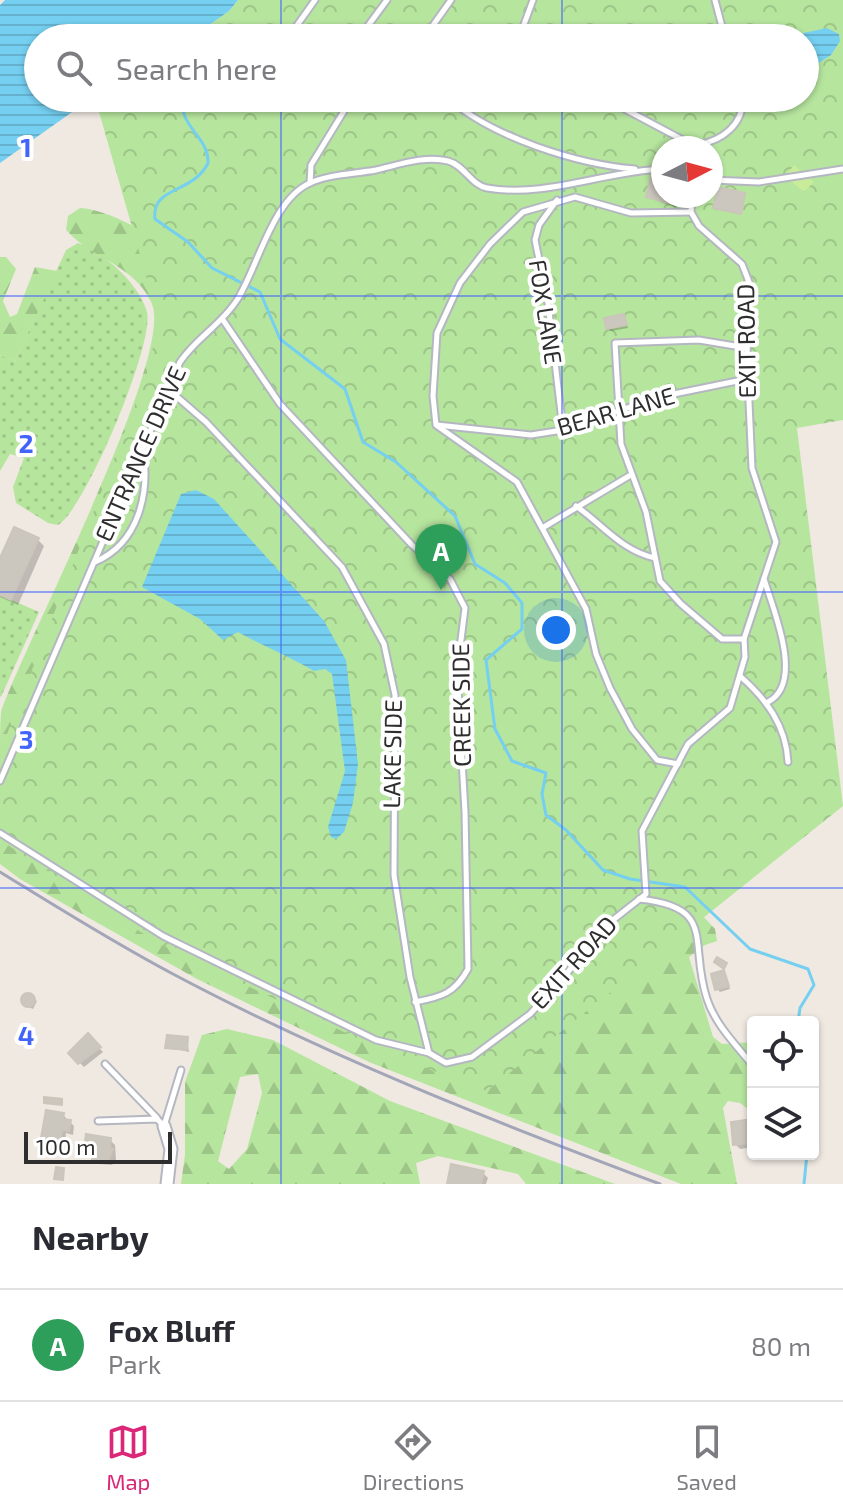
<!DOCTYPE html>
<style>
body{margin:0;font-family:"Exo 2",sans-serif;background:#f7f7f7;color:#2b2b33}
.controls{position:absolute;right:24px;bottom:24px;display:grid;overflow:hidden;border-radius:8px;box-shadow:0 2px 6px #0004}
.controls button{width:72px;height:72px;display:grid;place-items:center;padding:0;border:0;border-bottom:2px solid #e1e1e2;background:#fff;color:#2b2b33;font:40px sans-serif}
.compass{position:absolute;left:651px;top:136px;width:72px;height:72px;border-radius:50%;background:#fff;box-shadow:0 2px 6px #0004;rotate:84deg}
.scale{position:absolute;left:24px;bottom:20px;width:148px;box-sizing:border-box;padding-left:8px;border:4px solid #2e2e2e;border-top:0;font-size:22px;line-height:28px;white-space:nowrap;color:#2e2e2e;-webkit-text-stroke:6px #fff;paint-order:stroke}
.you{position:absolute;left:556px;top:630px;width:28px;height:28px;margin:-20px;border:6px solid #fff;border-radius:50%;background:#1a73e8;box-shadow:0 0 0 12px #1a73e833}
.badge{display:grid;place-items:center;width:52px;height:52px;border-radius:50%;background:#db2777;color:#fff;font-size:26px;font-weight:700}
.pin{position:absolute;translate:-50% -66px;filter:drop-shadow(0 2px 4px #0008)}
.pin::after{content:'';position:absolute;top:42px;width:28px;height:24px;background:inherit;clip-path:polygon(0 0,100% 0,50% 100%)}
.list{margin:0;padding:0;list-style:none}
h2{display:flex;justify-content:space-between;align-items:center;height:104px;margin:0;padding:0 32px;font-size:34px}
h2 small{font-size:26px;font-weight:400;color:#7c7c81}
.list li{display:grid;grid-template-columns:52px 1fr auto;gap:24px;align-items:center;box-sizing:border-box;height:112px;padding:0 32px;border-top:2px solid #e1e1e2}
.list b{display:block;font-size:30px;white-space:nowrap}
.list p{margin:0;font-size:26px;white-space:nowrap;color:#7c7c81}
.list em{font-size:26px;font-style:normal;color:#7c7c81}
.icon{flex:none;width:44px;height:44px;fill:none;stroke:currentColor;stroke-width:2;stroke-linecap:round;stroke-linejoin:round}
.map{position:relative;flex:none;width:843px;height:1184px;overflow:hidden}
.search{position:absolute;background:#fff;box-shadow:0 2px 6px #0004;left:24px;right:24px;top:24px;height:88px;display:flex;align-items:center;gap:20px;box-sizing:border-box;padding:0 28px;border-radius:44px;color:#7c7c81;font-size:30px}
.sheet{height:216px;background:#fff}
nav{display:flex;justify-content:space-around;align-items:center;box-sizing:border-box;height:112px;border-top:2px solid #e1e1e2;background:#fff;font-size:22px;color:#7c7c81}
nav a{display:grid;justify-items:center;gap:4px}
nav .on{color:#db2777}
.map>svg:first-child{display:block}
</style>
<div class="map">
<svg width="843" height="1184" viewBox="0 0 843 1184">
<defs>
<pattern id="grass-dots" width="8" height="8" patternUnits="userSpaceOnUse" patternTransform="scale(2)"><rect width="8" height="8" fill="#b6e59e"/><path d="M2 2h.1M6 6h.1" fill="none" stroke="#9dc588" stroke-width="1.8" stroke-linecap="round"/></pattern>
<pattern id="forest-firs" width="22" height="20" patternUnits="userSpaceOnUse" patternTransform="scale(2)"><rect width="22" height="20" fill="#b6e59e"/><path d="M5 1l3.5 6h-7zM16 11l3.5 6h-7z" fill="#9dc588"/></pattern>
<pattern id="park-crowns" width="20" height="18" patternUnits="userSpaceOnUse" patternTransform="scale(2)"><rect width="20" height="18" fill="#b6e59e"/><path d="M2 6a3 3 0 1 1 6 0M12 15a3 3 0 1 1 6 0" fill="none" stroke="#9dc588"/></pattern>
<pattern id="water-rules" width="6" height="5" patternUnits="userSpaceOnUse" patternTransform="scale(2)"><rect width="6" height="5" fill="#75cff0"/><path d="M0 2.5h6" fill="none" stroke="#66b2ce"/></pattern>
</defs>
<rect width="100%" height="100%" fill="#efe9e1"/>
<g fill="url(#grass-dots)">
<path d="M78,243c26,9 62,42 69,69 8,31 -62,198 -89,213l-10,-2 -32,-20 -3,-16 11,-29 -14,-4 -10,17v-116l15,6 51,-111z"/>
<path d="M0,595l39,17 -38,85 -1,-1z"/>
</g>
<g fill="url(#forest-firs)" fill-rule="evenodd">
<path d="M80,208c39,2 94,43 127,65l-207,488c0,-15 0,-35 1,-49 24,-70 173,-353 151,-408 -16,-38 -61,-46 -86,-74l2,-14z"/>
<path d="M0,257h6l10,12 -13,32 7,16 7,-3 18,-47 22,4 -42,90 -15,-6z"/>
<path d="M0,836l685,61 30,32 2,12 -12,4 -16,12 24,80 9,7 31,-2v71l-13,-10 -12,-2 -5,7 14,76h-56l-312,-122 -172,-83 -177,-100 -20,-15z"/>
<path d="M227,1029l46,11 117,61 225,83h-89l-8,-10 -80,-18 -22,7 4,21h-239l4,-29v-73l17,-47zM258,1074l4,19 -15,56 -18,20 -11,-8 22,-84z"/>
</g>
<path fill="url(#park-crowns)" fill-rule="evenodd" d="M238,0h605v420l-46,8 46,378 -356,285 -93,-35 -238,-114 -156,-102v-88l146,-375 13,-56 -64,-223h710v-60h-614l38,-27zM663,148h48v48h-48z"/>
<path fill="#c9ec9a" d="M794,165l20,17 -10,10 -19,-16z"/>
<g fill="url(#water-rules)">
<path d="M5,0h233l-9,11 -38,27h-153v60h54l-92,65v-158z"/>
<path d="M827,28l12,6 1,7 -9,14 -26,17v-34h-25z"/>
<path d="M196,490l18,9 110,122 22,39 12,104 -5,39 -9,29 -8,7 -5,-2 -3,-10 17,-56 -13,-97 -7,-5 -11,2c-25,-15 -49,-24 -76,-39l-15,8 -23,-21 -58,-32 39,-93z"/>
</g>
<g fill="#0003">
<path d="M663,182v14h17l-3,12 -29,-11z"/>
<path d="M624,316l4,12 -17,3 -3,-3z"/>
<path d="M38,540l6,6 -26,59 -18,-8v-34z"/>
<path d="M723,972l7,17 -10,3 -3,-3z"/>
<path d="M27,995l10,6 -4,8 -9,-4z"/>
<path d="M88,1036l15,16 -19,15 -14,-14z"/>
<path d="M187,1039l2,13 -22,-5z"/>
<path d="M63,1115l11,11 -1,9 -7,-2 -1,12 -17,-3 -5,-4z"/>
<path d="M753,1121v26l-13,2 -5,-5z"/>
<path d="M110,1140l5,5 1,15 -4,5 -13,-1 -4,-11 -9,-5z"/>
<path d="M483,1173l5,5 -2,6h-37z"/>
</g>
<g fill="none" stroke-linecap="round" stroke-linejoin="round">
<g stroke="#75cff0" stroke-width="3">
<path d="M183,98c-5,29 26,38 25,65 -15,31 -57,23 -53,56l33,23 24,26 48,24 20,47 65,50 18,53 33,20 59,54 20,48 30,19 17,20v26l-36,31 9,69 17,32 34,12 -4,21 4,21 20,15 37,40 27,9 55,8 65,62 58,20 6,16 -14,23 -2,14"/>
<path d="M804,1184l3,-30"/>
</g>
</g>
<g fill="#cbc7bf" stroke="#cbc5ba" stroke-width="2">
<path d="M651,176l12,3v17h12l-2,8 -27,-7z"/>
<path d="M718,187l27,6 -4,21 -28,-6z"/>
<path d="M624,314l3,11 -21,4 -2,-11z"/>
<path d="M14,527l25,11 -28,62 -11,-5v-37z"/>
<path d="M717,957l10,6 -3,6 -10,-7z"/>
<path d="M724,970l5,16 -14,4 -4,-16z"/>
<circle cx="28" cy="1000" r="7"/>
<path d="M88,1033l13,14 -23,17 -10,-11z"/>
<path d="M167,1035l21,2 -1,13 -22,-2z"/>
<path d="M44,1097l18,2v6l-18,-2z"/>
<path d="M46,1110l18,3 -1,6 8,1 -2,11 -7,-1 -2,12 -19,-4z"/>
<path d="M753,1119v24l-20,2 -2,-23z"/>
<path d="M86,1134l25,4 -1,11h3l-5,13 -16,-2 2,-10 -10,-1z"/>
<path d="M451,1164l33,7 -3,13h-34z"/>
<path d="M56,1167l8,1 -1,12 -9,-1z"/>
</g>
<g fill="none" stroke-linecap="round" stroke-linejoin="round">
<defs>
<g id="lane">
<path d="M715,0l10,38"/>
<path d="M288,38l27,-38"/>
<path d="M359,38l28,-38"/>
<path d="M424,38l27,-38"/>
<path d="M519,38l14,-38"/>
<path d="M448,98c44,39 128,66 187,71"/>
<path d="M604,98l94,50"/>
<path d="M698,145c25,-5 45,-20 45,-47"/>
<path d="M711,180l48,2 84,-13"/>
<path d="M310,183l1,-18 41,-67"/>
<path d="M557,200l-18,25 -4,15 13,63 15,127"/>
<path d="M223,320l57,84 132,141 38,34 15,29 -8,64 8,140 3,157c-13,24 -26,28 -53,33"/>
<path d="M169,390l37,32 136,145 42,77 11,51 -1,180 16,102 19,76"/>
<path d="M437,425l94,10 32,-5 96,-33 88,-18"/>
<path d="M576,506c27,19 46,45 79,52"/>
<path d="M544,527l85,-51"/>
<path d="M95,562c44,-19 55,-69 48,-113"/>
<path d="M764,579c9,30 41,104 4,123"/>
<path d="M744,639h-22l-41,-35 -21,-23 -14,-69 -25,-68 -6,-101 84,-3 48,8"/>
<path d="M740,676c26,23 46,49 48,86"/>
<path d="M678,764l-21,-4 -25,-31 -22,-41 -14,-34 -10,-45 -69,-127 -81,-57 -3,-29 4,-63 23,-50 30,-39 33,-32 52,-15 56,16 60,-1"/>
<path d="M0,781l180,-419c16,-24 41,-37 57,-62 21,-33 35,-100 73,-117 20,-9 44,-9 66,-13 22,-5 49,-15 72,-9 16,4 23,24 39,27 59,10 118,-17 176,-19"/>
<path d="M0,833l163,103 213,104 53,13 17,10 26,-6 58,-43 35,-38 34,-45 47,-37 -4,-63 46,-87 42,-36 15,-51 -1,-18 32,-97 -24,-74 -5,-110 2,-76 -7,-18 -43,-38 -8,-14 1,-16"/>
<path d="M639,899c79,8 49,43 68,100 8,25 29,46 46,67"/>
<path d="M105,1064l52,54"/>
<path d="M98,1121l59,-2 7,7 17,-56"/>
</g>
<path id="street" d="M164,1126l7,23 -4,35"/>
</defs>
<use href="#lane" stroke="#b4b7c1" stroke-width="9"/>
<use href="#street" stroke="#b4b7c1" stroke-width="15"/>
<use href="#lane" stroke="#fff" stroke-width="5"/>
<use href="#street" stroke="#fff" stroke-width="11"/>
<path stroke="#a3a6b8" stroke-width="3" d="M0,872c57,35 114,71 173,102 156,83 322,148 487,210"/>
</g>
<path fill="none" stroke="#4264fb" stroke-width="2" stroke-opacity="0.55" d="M281,0v38M562,0v38M281,98v1086M562,98v1086M0,296h843M0,592h843M0,888h843"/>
<g text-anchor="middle" stroke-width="8" stroke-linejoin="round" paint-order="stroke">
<g font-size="24" fill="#2e2e2e" stroke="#fff">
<text transform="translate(545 312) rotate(81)" y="8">FOX LANE</text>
<text transform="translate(747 341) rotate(-91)" y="8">EXIT ROAD</text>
<text transform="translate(616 412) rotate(-16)" y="8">BEAR LANE</text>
<text transform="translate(141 454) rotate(-66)" y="8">ENTRANCE DRIVE</text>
<text transform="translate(462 705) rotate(-91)" y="8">CREEK SIDE</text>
<text transform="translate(393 754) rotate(-89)" y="8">LAKE SIDE</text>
<text transform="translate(574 963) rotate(-48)" y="8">EXIT ROAD</text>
</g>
</g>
<g font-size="26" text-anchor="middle" font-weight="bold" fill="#4264fb" stroke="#fff" stroke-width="8" stroke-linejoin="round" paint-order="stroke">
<text x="26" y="157">1</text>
<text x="26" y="453">2</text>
<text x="26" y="749">3</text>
<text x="26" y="1045">4</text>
</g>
</svg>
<div class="controls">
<button><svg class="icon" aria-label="locate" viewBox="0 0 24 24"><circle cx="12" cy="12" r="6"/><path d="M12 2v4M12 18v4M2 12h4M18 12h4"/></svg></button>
<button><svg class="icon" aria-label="layers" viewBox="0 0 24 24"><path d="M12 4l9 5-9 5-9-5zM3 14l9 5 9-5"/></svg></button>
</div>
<svg class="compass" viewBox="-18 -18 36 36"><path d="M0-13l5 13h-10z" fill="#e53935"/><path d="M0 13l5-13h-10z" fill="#7c7c81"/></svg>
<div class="scale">100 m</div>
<div class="you"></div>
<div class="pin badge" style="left:441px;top:590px;background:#2e9e5b">A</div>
<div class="search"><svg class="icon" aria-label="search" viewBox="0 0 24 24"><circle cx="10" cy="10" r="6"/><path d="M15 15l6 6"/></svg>Search here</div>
</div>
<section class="sheet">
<h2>Nearby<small></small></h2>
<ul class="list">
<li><span class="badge" style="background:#2e9e5b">A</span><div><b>Fox Bluff</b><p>Park</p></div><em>80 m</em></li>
</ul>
</section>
<nav>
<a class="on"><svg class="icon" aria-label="map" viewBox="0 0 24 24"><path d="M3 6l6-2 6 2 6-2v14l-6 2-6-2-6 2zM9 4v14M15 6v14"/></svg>Map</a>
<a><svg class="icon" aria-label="directions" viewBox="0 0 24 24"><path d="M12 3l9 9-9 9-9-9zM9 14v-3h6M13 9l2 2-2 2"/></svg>Directions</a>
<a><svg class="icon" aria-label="saved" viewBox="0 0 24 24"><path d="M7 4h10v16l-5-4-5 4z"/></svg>Saved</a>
</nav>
